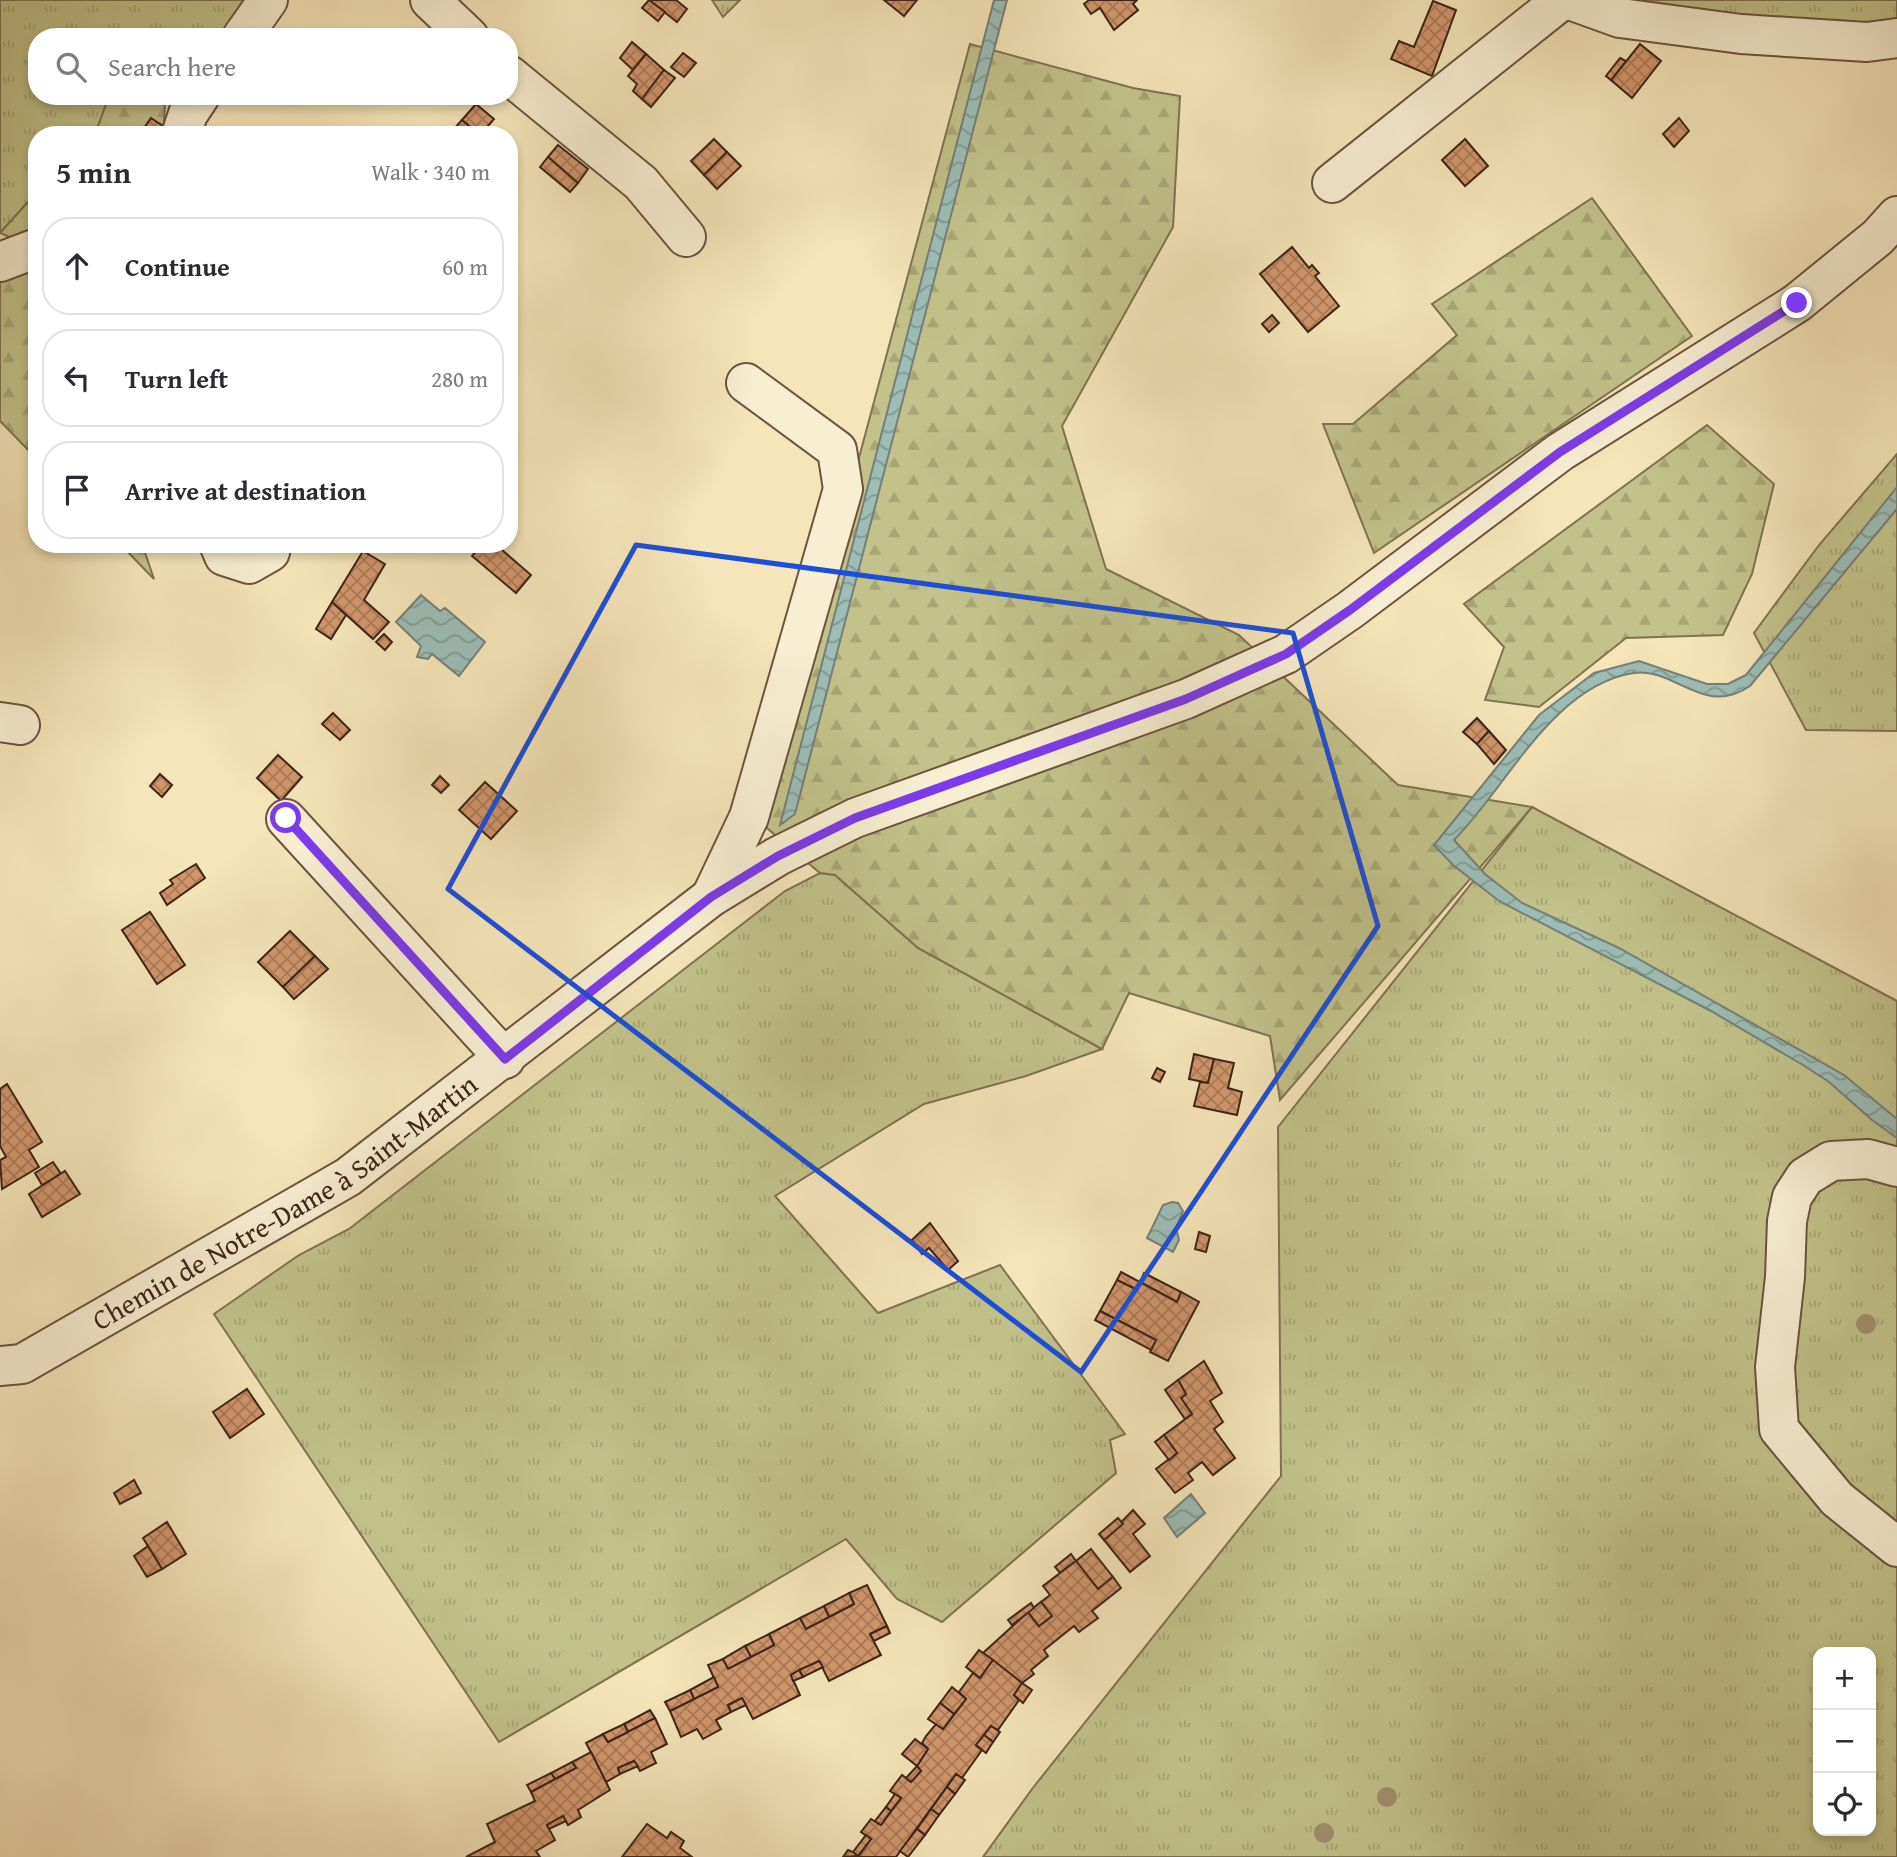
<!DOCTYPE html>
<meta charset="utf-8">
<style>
body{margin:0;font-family:"Gentium Book Plus",serif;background:#f7f7f7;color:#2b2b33}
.controls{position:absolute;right:21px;bottom:21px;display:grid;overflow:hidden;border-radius:14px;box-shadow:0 4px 10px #0003}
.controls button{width:63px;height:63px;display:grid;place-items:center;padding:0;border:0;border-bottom:2px solid #e1e1e2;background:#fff;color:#2b2b33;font:35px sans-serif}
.stop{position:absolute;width:21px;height:21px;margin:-16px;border:5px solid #7c3aed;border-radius:50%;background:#fff}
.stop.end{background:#7c3aed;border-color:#fff;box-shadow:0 2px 7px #0008}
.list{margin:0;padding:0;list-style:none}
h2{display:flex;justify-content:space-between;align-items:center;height:91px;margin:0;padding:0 28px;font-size:30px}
h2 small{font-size:23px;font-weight:400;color:#7c7c81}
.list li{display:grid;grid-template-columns:46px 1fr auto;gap:21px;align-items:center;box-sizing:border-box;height:98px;margin:0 14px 14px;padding:0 14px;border:2px solid #e1e1e2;border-radius:28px}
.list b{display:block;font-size:26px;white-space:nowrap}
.list em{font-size:23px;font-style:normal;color:#7c7c81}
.icon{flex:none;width:38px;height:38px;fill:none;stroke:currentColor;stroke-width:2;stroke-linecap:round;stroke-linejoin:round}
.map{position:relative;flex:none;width:1897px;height:1857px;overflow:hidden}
.search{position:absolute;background:#fff;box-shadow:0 4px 10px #0003;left:28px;top:28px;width:490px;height:77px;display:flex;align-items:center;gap:18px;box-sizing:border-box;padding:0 24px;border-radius:28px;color:#7c7c81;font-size:26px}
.panel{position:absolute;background:#fff;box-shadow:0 4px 10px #0003;left:28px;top:126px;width:490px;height:427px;border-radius:28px}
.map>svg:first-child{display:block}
</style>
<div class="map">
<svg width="1897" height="1857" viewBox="0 0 1897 1857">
<defs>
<pattern id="grass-tufts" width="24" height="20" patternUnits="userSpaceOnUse" patternTransform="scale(1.75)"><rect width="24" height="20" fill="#c2c28a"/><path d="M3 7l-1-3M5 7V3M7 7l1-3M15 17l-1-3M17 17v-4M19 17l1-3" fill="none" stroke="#a8a676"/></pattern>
<pattern id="forest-firs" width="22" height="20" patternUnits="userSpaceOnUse" patternTransform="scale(1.75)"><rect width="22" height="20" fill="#c2c28a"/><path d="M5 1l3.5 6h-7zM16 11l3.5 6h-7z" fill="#a8a676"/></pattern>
<pattern id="water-waves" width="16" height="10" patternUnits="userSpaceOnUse" patternTransform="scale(1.75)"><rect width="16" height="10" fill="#9dbdb6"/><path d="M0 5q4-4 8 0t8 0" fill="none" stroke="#819993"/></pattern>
<pattern id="building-cross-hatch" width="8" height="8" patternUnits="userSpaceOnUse" patternTransform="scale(1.75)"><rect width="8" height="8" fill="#d1966c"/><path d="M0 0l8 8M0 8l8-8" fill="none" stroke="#ab7a58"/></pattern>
</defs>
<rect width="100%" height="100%" fill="#f5e5b9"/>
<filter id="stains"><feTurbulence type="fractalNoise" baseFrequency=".00286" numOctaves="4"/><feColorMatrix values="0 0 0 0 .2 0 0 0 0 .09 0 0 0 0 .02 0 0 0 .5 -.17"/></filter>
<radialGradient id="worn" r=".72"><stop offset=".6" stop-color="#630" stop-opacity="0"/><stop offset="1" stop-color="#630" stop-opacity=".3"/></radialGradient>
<g fill="url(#grass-tufts)" stroke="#807252" stroke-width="2" fill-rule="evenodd">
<path d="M0,0h248l-26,37h-185v59h72l-14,39h-58v57l-37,41z"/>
<path d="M712,0h28l-17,17z"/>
<path d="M1642,0h255v24l-260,-13z"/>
<path d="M1897,454v277l-91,-1 -52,-97 65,-88z"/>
<path d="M1532,807l365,194v856h-914l49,-68 249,-313 -3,-349zM1818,1652h53v179h-53z"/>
<path d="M820,873l15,2 83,73 184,101 -76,27 -102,28 -149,92 103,117 122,-48 125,169 -15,6 6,33 -174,149 -45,-23 -51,-60 -347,203 -285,-428 85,-59 50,-26 436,-338z"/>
</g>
<g fill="url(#forest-firs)" stroke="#807252" stroke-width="2">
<path d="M970,44l163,44 47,8 -7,131 -111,199 44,143 133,66 159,150 134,22 -252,293 -10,-64 -141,-43 -27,56 -184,-101 -83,-73 -15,-2 -59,-50z"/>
<path d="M109,96h47l9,10 -2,29h-68z"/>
<path d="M37,192v267l-37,-38v-144l29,-32 -29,-12z"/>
<path d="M1592,198l100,138 -318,217 -51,-129h30l104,-89 -25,-31z"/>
<path d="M1707,425l67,59 -22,90 -29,61 -97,3 -87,69 -54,-7 19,-53 -40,-43z"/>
<path d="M120,544h22l12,35z"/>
</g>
<g fill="url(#water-waves)" stroke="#777f77" stroke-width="2">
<path d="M994,0h13l-212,814 -15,11z"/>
<path d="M1897,487v22l-147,177c-46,32 -75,-19 -116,-13 -81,12 -127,114 -180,167l31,34 37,29 97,45 225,127 53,44v19l-25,-18 -43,-38 -26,-17 -92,-54 -212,-110 -46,-36 -19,-20 105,-130 55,-42 45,-12 68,23h21l18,-9z"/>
<path d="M421,595l19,16 5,-3 40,34 -26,34 -27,-22 -4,5 -11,-2 4,-11 -25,-24z"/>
<path d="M1172,1202l6,1 5,8 -7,17 3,12 -6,12 -26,-14 16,-33z"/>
<path d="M1191,1494l14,19 -28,24 -13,-19z"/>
</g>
<g fill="url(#building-cross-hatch)" stroke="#3e2319" stroke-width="2">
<path d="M649,0h27l11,9 -10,13z"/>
<path d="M649,0l16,12 -7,9 -16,-13z"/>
<path d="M884,0h33l-13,16z"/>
<path d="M1089,0h48l-4,4 5,6 -24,20 -14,-22 -9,6 -7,-10z"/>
<path d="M1433,1l23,9 -24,66 -41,-17 8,-18 15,6z"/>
<path d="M632,42l14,12 -13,16 -13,-12z"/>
<path d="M1640,44l21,17 -29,37 -21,-18z"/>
<path d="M683,53l13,10 -12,14 -13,-10z"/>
<path d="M646,54l18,16 -22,29 -9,-8 4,-7 -9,-8z"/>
<path d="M1620,58l6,3 -15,19 -5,-4z"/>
<path d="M664,70l11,8 -24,29 -9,-8z"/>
<path d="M476,104l18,15 -14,16 -18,-15z"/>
<path d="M151,118l15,10 -5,7 -21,-1z"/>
<path d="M1679,118l10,13 -15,16 -11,-13z"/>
<path d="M462,120l17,15h-20l-6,-5z"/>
<path d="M714,139l13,13 -23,23 -13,-14z"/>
<path d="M1465,139l23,27 -23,20 -23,-26z"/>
<path d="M558,145l30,24 -10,14 -30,-26z"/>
<path d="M727,152l14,14 -24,23 -13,-14z"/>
<path d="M548,157l30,26 -8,9 -30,-25z"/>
<path d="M1292,247l17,21 3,-3 7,8 -4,3 24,30 -31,26 -48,-58z"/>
<path d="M1272,315l7,8 -10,9 -7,-8z"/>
<path d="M483,544h12l36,31 -15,18 -44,-37z"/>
<path d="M363,551l22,13 -21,36 25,22 -16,17 -41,-37z"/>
<path d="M332,602l14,13 -15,24 -15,-10z"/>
<path d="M384,634l8,8 -7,8 -9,-8z"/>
<path d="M333,713l17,17 -10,10 -18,-16z"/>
<path d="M1477,718l12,13 -12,13 -14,-12z"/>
<path d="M1489,731l17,19 -12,14 -17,-20z"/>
<path d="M278,755l24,22 -21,24 -24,-23z"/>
<path d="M160,774l12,11 -10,12 -12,-11z"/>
<path d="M440,776l9,9 -8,8 -9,-8z"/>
<path d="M485,782l32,29 -26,28 -32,-29z"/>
<path d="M196,864l9,14 -38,27 -7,-12 13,-9 -3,-4z"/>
<path d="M150,912l35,53 -28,19 -35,-54z"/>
<path d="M290,931l25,25 -32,31 -25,-25z"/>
<path d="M315,956l13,13 -34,30 -11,-12z"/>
<path d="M1194,1054l20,5 -6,24 -19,-4z"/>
<path d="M1214,1059l20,4 -6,25 14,4 -5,23 -43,-9 6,-24 8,1z"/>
<path d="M1157,1068l8,4 -5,10 -8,-4z"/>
<path d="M7,1084l35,58 -13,8 10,17 -37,22 -2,-29 6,-3 -6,-11v-57z"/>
<path d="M53,1162l8,12 -19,11 -7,-12z"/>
<path d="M65,1171l15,23 -38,23 -13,-23z"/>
<path d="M930,1223l28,38 -10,9 -19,-22 -7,6 -10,-14z"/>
<path d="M1199,1232l11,4 -4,16 -11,-3z"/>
<path d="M1121,1272l19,10 -5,7 -18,-9z"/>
<path d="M1144,1273l37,19 -4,10 -37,-20z"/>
<path d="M1117,1280l18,9 5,-7 37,20 4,-10 18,10 -31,59 -18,-9 6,-12 -56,-29z"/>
<path d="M1100,1311l56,29 -5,10 -56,-30z"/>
<path d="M1204,1361l18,32 -12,8 13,21 -9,7 21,29 -22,17 -11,-13 -14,11 5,7 -18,13 -19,-24 21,-16 -13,-18 28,-21 -11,-16 5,-4 -8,-14z"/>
<path d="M1178,1380l8,14 -5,4 11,16 -7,5 -20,-29z"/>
<path d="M247,1389l17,25 -34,24 -17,-26z"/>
<path d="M1164,1435l13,18 -8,7 -14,-18z"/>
<path d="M134,1480l7,13 -21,11 -6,-11z"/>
<path d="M1133,1510l12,14 -12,10 17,22 -20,16 -26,-32z"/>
<path d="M1118,1518l5,6 -19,16 -5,-6z"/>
<path d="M167,1522l19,32 -24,15 -19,-31z"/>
<path d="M148,1546l14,23 -15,8 -13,-21z"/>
<path d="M1091,1549l22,28 -15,12 -22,-28z"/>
<path d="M1071,1554l5,7 -16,12 -5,-6z"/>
<path d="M1076,1561l22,28 15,-12 8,11 -29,23 6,7 -19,14 -5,-6 -30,24 4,6 -17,14 3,4 -12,9 -39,-30 45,-41 11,14 13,-10 -11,-14 9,-7 -7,-9z"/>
<path d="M867,1585l20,41 -17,8 11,21 -52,26 -10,-20 -28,14 9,20 -47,24 -11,-21 -14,7 3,7 -15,8 5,9 -18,10 -6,-10 -16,8 -11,-26 48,-24 -10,-22 15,-6 6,9 45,-23 -5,-11 31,-16 6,11 48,-25 -5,-11z"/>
<path d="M849,1593l5,11 -25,13 -5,-11z"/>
<path d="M1041,1602l11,14 -13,10 -11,-14z"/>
<path d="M1031,1603l3,5 -22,17 -4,-5z"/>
<path d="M824,1606l5,11 -23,12 -6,-11z"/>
<path d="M887,1626l3,7 -16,8 -4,-7z"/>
<path d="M769,1634l5,11 -23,12 -6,-11z"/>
<path d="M745,1646l6,11 -23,12 -5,-10z"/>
<path d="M979,1650l14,10 -13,18 -14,-11z"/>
<path d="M993,1660l29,23 -8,12 5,5 -21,30 -7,-4 -7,9 -8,10 6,5 -20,28 -6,-4 -60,83h-38l13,-18 -10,-7 10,-13 10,6 20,-27 -11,-7 5,-7 7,-9 9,7 10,-11 -4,-5 11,-17 -6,-6 4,-7 10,-12 7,5 23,-30 -7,-7 11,-15 3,-4 7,5z"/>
<path d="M819,1661l4,6 -20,10 -4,-7z"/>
<path d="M799,1670l4,7 -10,4 -2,-6z"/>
<path d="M714,1677l4,10 -24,12 -4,-9z"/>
<path d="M1022,1683l10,7 -9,13 -9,-8z"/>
<path d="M952,1687l14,12 -12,15 -14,-11z"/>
<path d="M690,1690l4,9 -24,12 -5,-9z"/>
<path d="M742,1698l4,7 -15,7 -3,-7z"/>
<path d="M940,1703l14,11 -11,15 -15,-10z"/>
<path d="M650,1710l5,8 -27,14 -4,-8z"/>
<path d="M655,1718l12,26 -16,8 5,11 -16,8 -6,-10 -16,7 2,6 -14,8 -20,-39 17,-9 5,8z"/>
<path d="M624,1724l4,8 -20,10 -5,-8z"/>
<path d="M991,1726l9,6 -7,10 -9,-7z"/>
<path d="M984,1735l9,7 -7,11 -10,-8z"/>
<path d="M915,1739l13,10 -11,17 -15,-12z"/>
<path d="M591,1752l19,38 -32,20 3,7 -13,8 -5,-9 -16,9 8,15 -19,11 4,6h-74l29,-15 -8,-18 48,-23 -4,-9 45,-24 -4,-6z"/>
<path d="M634,1761l4,5 -18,8 -2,-6z"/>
<path d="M572,1762l4,6 -21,11 -4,-6z"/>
<path d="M917,1766l4,5 -10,11 -5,-4z"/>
<path d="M551,1773l4,6 -24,13 -4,-7z"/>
<path d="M956,1774l9,6 -10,14 -8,-7z"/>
<path d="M947,1787l8,7 -16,21 -8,-6z"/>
<path d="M895,1794l6,4 -10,13 -5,-4z"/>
<path d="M886,1807l5,4 -10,14 -6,-4z"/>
<path d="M931,1809l8,6 -14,20 -8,-6z"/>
<path d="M563,1816l3,5 -17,8 -2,-4z"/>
<path d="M647,1824l20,14 4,-6 13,9 -4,7 12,9h-70z"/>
<path d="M917,1829l8,6 -17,22 -8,-6z"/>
<path d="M866,1835l5,4 -13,17 -5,-4z"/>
<path d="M848,1850l5,2 5,4 -15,1z"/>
</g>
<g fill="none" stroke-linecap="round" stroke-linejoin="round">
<defs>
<g id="minor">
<path d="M430,0l39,37"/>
<path d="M1570,0l50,18 121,16 126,8 30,-4"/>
<path d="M242,37l26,-37"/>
<path d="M509,75l132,108 45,54"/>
<path d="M181,135l7,-21 12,-18"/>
<path d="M1332,183l230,-183"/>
<path d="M0,262l37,-14"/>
<path d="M219,544l5,12 25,8 21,-12 2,-8"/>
<path d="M0,722l20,3"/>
<path d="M286,819l219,240"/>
<path d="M711,897l38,-80 94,-328 -6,-39 -91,-67"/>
<path d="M1897,1167l-29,-8 -37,2 -26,16 -13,20 -5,24 -2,56 -10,90 4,62 58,70 60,48"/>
<path id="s1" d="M0,1366l22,-2 326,-187 363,-280 67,-41 77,-38 331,-119 100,-45 64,-44 210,-158 237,-149 81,-66 19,-21"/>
</g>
</defs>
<use href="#minor" stroke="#6c5441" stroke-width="42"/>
<use href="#minor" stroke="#f8eed2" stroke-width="38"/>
</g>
<g fill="#a29070">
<circle cx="1866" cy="1324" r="10"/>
<circle cx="1387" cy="1797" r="10"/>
<circle cx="1324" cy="1833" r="10"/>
</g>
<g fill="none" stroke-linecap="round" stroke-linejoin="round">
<path stroke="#7c3aed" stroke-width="9" d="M286,818l219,241 206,-162 67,-41 77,-38 331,-119 100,-45 64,-44 210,-158 237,-149"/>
</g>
<path fill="none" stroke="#1d4ed8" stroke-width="5" stroke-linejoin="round" d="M636,545l657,88 85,293 -297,446 -633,-483z"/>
<g text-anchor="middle" stroke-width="7" stroke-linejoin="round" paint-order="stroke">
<g font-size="28" fill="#3e2319" stroke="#f8eed2">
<text dy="10" stroke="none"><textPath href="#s1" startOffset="331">Chemin de Notre-Dame à Saint-Martin</textPath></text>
</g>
</g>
<rect width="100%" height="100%" filter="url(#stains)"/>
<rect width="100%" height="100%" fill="url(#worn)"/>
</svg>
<div class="controls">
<button>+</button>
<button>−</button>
<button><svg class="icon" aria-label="locate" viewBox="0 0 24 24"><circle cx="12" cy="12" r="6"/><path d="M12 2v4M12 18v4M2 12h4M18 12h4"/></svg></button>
</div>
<div class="stop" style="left:286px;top:818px"></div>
<div class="stop end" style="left:1797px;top:303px"></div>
<div class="search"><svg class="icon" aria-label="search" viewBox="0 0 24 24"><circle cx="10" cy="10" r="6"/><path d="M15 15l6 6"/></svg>Search here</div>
<section class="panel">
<h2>5 min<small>Walk · 340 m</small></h2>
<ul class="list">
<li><svg class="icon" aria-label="ahead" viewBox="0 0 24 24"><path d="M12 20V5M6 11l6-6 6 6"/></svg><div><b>Continue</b></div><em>60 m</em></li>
<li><svg class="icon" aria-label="left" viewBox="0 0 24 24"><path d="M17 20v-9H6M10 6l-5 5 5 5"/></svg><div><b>Turn left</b></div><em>280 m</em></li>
<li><svg class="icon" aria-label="arrive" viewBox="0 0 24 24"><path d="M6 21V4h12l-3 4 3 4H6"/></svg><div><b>Arrive at destination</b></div></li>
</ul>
</section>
</div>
